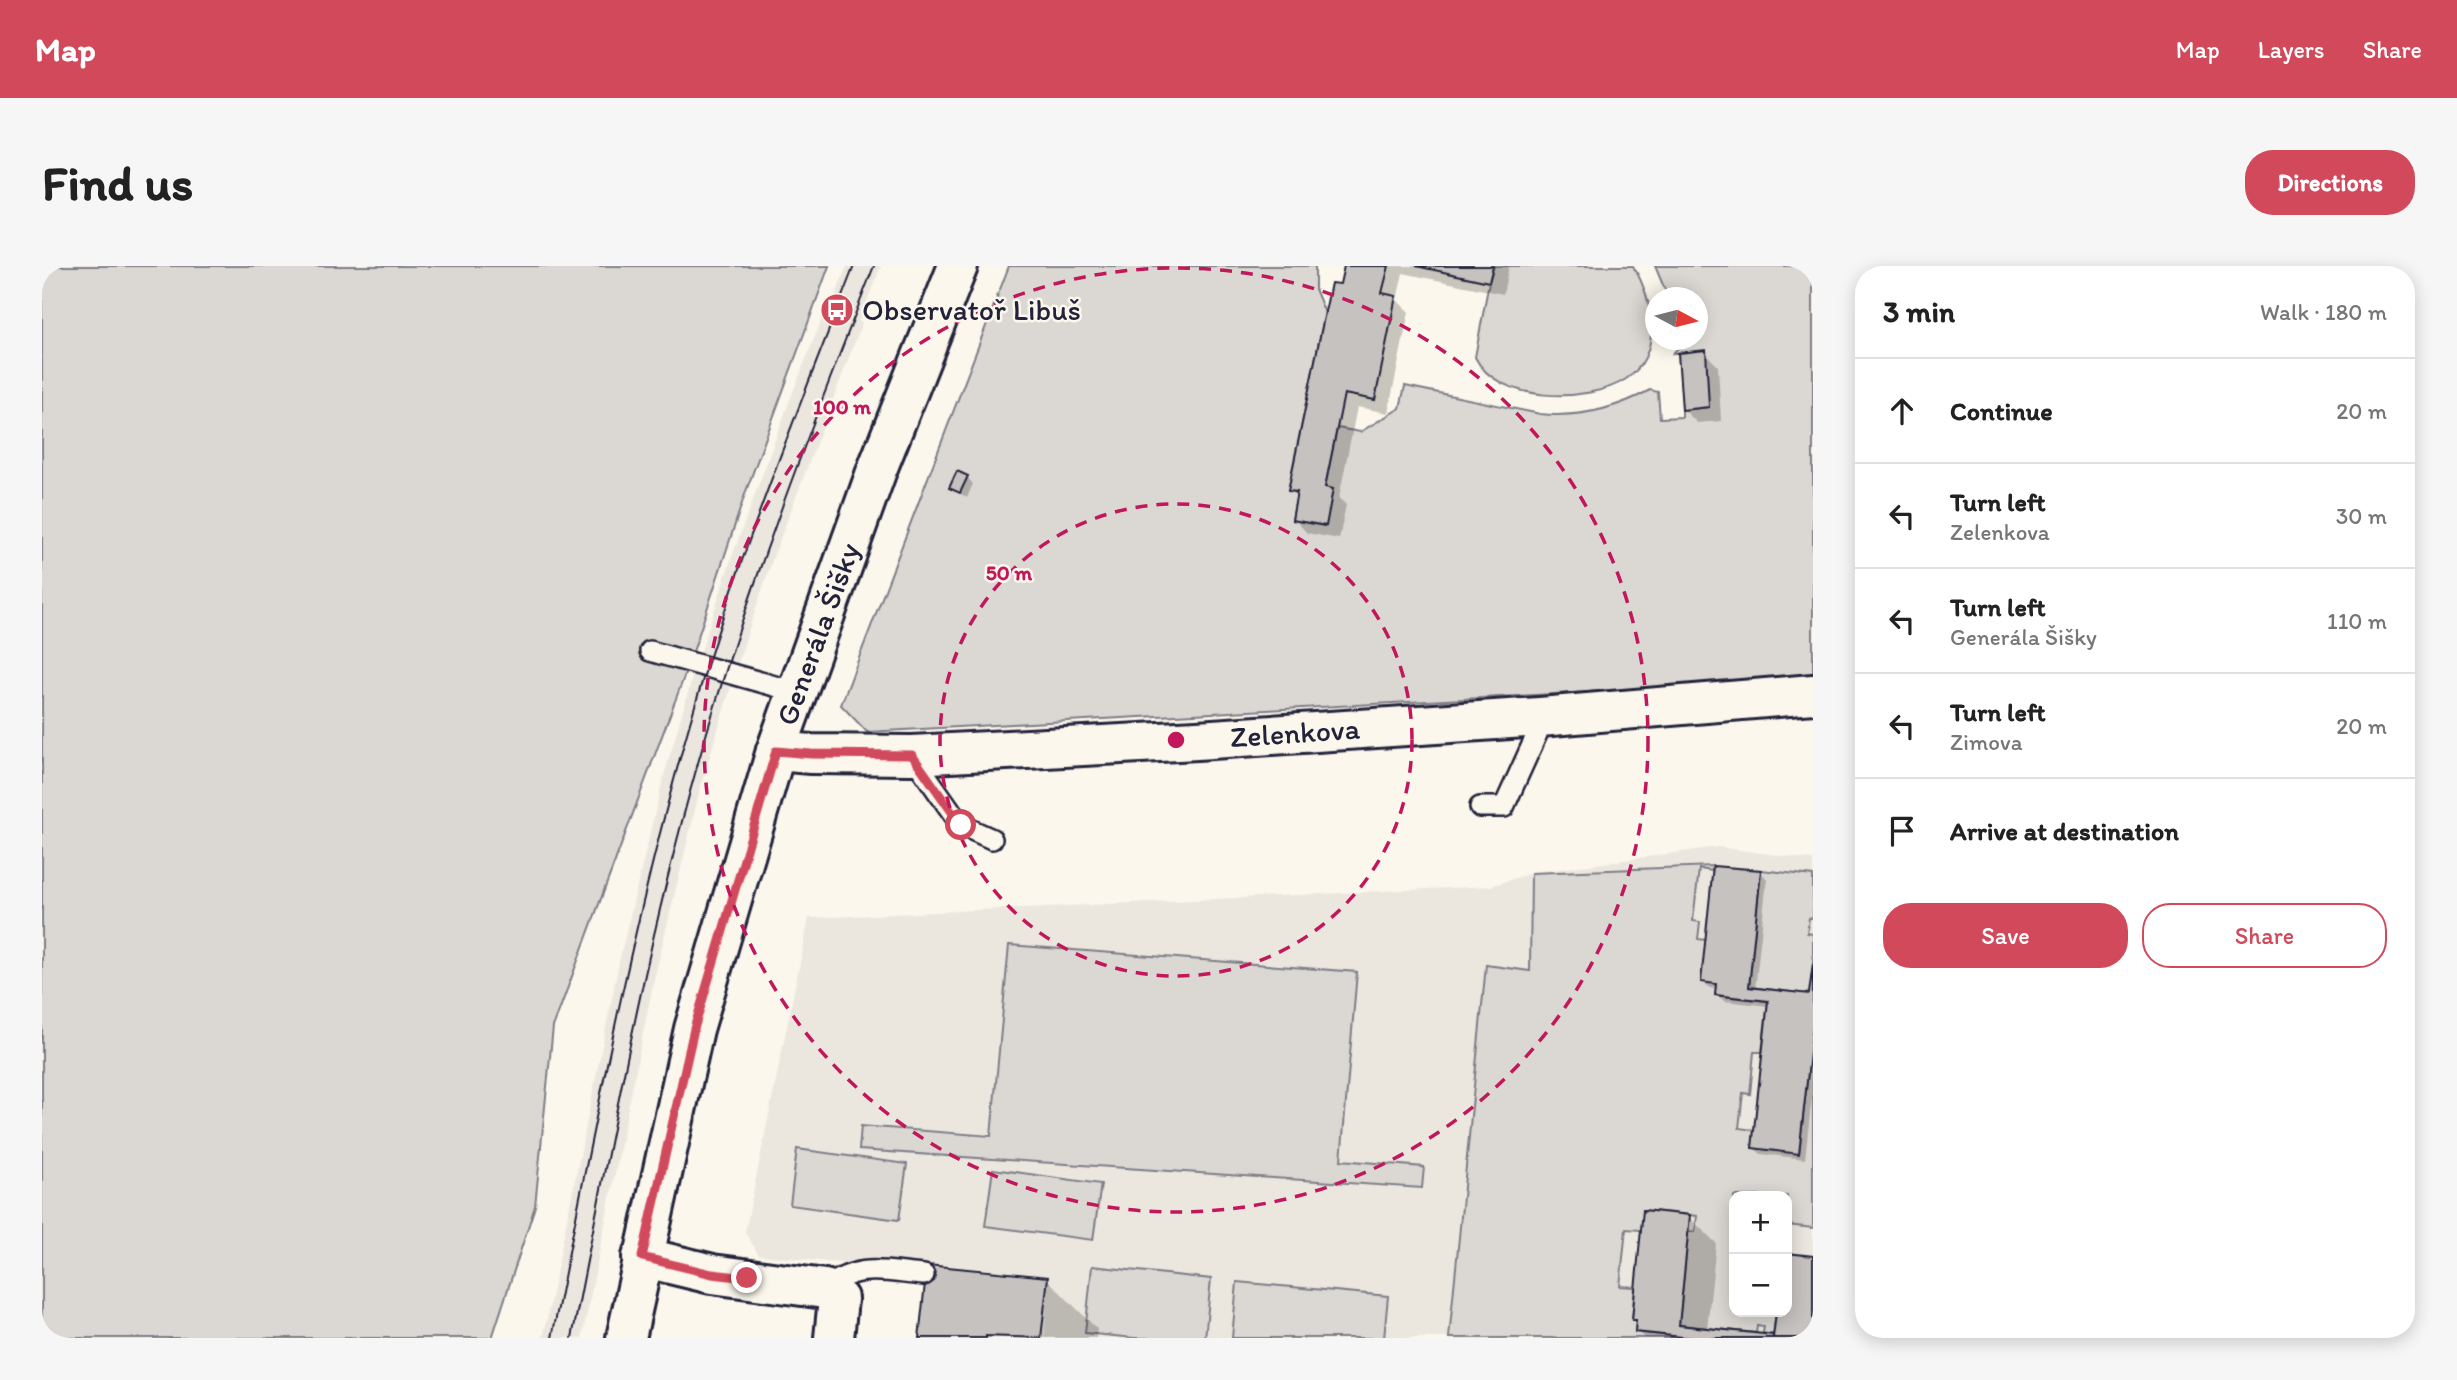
<!DOCTYPE html>
<meta charset="utf-8">
<style>
body{margin:0;font-family:Itim,sans-serif;background:#f6f6f6;color:#222}
.controls{position:absolute;right:21px;bottom:21px;display:grid;overflow:hidden;border-radius:14px;box-shadow:0 4px 18px #0003}
.controls button{width:63px;height:63px;display:grid;place-items:center;padding:0;border:0;border-bottom:2px solid #e0e0e0;background:#fff;color:#222;font:35px sans-serif}
.compass{position:absolute;left:1603px;top:21px;width:63px;height:63px;border-radius:50%;background:#fff;box-shadow:0 4px 18px #0003;rotate:97deg}
.stop{position:absolute;width:21px;height:21px;margin:-16px;border:5px solid #d1495b;border-radius:50%;background:#fff}
.stop.end{background:#d1495b;border-color:#fff;box-shadow:0 2px 7px #0008}
.list{margin:0;padding:0;list-style:none}
h2{display:flex;justify-content:space-between;align-items:center;height:91px;margin:0;padding:0 28px;font-size:30px}
h2 small{font-size:23px;font-weight:400;color:#767676}
.list li{display:grid;grid-template-columns:46px 1fr auto;gap:21px;align-items:center;box-sizing:border-box;height:105px;padding:0 28px;border-top:2px solid #e0e0e0}
.list b{display:block;font-size:26px;white-space:nowrap}
.list p{margin:0;font-size:23px;white-space:nowrap;color:#767676}
.list em{font-size:23px;font-style:normal;color:#767676}
.actions{display:flex;gap:14px;padding:21px 28px}
.actions a{flex:1;padding:16px 0;border:2px solid #d1495b;border-radius:28px;text-align:center;font-size:24px;color:#d1495b}
.actions .main{background:#d1495b;color:#fff}
.icon{flex:none;width:38px;height:38px;fill:none;stroke:currentColor;stroke-width:2;stroke-linecap:round;stroke-linejoin:round}
.map{position:relative;flex:none;width:1771px;height:1072px;overflow:hidden;border-radius:28px}
header{display:flex;align-items:center;gap:42px;box-sizing:border-box;height:98px;padding:0 35px;background:#d1495b;color:#fff}
header strong{font-size:33px}
nav{display:flex;gap:38px;margin-inline-start:auto;font-size:24px}
.intro{display:flex;align-items:center;justify-content:space-between;box-sizing:border-box;height:168px;padding:0 42px}
h1{margin:0;font-size:49px}
.button{padding:18px 32px;border-radius:28px;background:#d1495b;color:#fff;font-size:24px;font-weight:700}
main{display:flex;gap:42px;padding:0 42px}
aside{flex:1;background:#fff;border-radius:28px;box-shadow:0 4px 18px #0003}
.map>svg:first-child{display:block}
</style>
<header>
<strong>Map</strong>
<nav><a>Map</a><a>Layers</a><a>Share</a></nav>
</header>
<div class="intro"><h1>Find us</h1><a class="button">Directions</a></div>
<main>
<div class="map">
<svg width="1771" height="1072" viewBox="0 0 1771 1072">
<rect width="100%" height="100%" fill="#fbf7ec"/>
<filter id="ink" filterUnits="userSpaceOnUse"><feTurbulence type="fractalNoise" baseFrequency=".0143" numOctaves="2"/><feDisplacementMap in="SourceGraphic" scale="14" xChannelSelector="R" yChannelSelector="G"/><feConvolveMatrix kernelMatrix="1 2 1 2 8 2 1 2 1" color-interpolation-filters="sRGB"/></filter>
<g filter="url(#ink)">
<g fill="#ebe7df" fill-rule="evenodd">
<path d="M805,0h34l-22,55 3,2 -88,232 -31,92 -42,138 -48,199 -71,354h-39l78,-385 42,-174 28,-97 39,-120 62,-168 34,-85 4,1z"/>
<path d="M1675,581l96,13v478h-768l3,-54 -289,-29 -14,-23 64,-314 682,-32 40,-13zM1692,930h53v116h-53z"/>
</g>
<g fill="#dbd8d3" stroke="#7e7d87" stroke-width="2">
<path d="M0,0h787l-84,228 -55,167 -137,366 -18,179 -43,132h-450z"/>
<path d="M967,0h306v23l10,24 -37,178 9,1 -5,28 33,6 8,-37 -8,-2 12,-59 23,4 40,-24 5,-22 135,28c40,4 75,-5 110,-24l8,2 2,26 22,-1v-7l26,-3 -3,-56 -32,2 13,-13h12v-12l3,-4 -3,-3v-23l-30,-1 -13,-31h158v411l-25,4 -921,51 -26,-27z"/>
<path d="M1452,0h139c20,32 31,88 -7,113 -38,25 -129,24 -151,-22l14,-75z"/>
<path d="M1671,600v5l-14,-2 -6,52 7,1 -2,17 8,1 10,44v11l52,6 -6,51h-8l-4,42 -7,-1 -4,35 15,2 -1,18 46,5 14,-127v202l-26,-3v-29h-53v116h42l-3,23 -10,-2 1,-6 -7,-1 -1,7 -77,-8 9,-93h7l2,-16 -53,-6 -3,20 -15,-1 -6,57 15,1 -3,32 4,1 -1,12 57,6h-243l37,-373 44,6 1,-98z"/>
<path d="M1719,604l52,6v42h-4l-2,15 6,1v30l-4,30 -60,-7z"/>
<path d="M967,679l348,27 -16,188 83,7 -2,21 -563,-38 2,-24 130,10z"/>
<path d="M755,883l110,15 -8,56 -109,-15z"/>
<path d="M951,903l108,15 -8,56 -108,-14z"/>
<path d="M1050,1000l119,13 -6,59h-71l-49,-5z"/>
<path d="M1195,1016l151,14 -4,42h-152z"/>
</g>
<g fill="#0003">
<path d="M1304,0h163l-6,28 -100,-21 -6,27 12,12 -21,101 -31,-6 -18,91 7,7 -7,34 -32,-6 -13,-14 4,-21 -8,-8z"/>
<path d="M1662,86l14,14 3,55 -24,2 -14,-14z"/>
<path d="M925,211l6,7 -6,14 -16,-11z"/>
<path d="M1719,606l6,7 -12,111 56,6 2,-20v111l-8,72 -44,-5 -7,-6 15,-142 -45,-5 -7,-6 1,-6 -8,-1 -7,-6z"/>
<path d="M1647,951l27,26 -9,86 68,7 2,-24h10v-58l26,3v81h-169l-7,-7v-8l-3,-4z"/>
<path d="M1005,1013l50,50 -1,9h-175z"/>
</g>
<g fill="#c6c2c0" stroke="#22223b" stroke-width="2">
<path d="M1302,0h45l-7,27 14,3 -21,104 -31,-6 -19,93 8,2 -7,37 -34,-6 5,-28 -9,-1 43,-208 9,1z"/>
<path d="M1374,0h77l-4,16z"/>
<path d="M1664,84l3,57 -27,3 -4,-57z"/>
<path d="M915,205l11,5 -8,17 -11,-5z"/>
<path d="M1671,600l48,4 -12,117 60,7 4,-30v62l-14,128 -47,-6 16,-147 -53,-6 1,-11 -15,-2z"/>
<path d="M1601,944l47,5 -11,110 94,10v3h-81l-57,-6 1,-12h-4z"/>
<path d="M1745,987l26,3v82h-40l3,-26h11z"/>
<path d="M885,999l121,12 -7,61 -55,-2v2h-67z"/>
</g>
<g fill="none" stroke-linecap="round" stroke-linejoin="round">
<defs>
<g id="lane">
<path d="M608,385l146,41"/>
<path d="M870,489l49,70 31,14"/>
<path d="M1438,541h24l33,-73 3,-17"/>
<path d="M783,1023c32,-27 60,-17 99,-14"/>
</g>
<g id="street">
<path d="M734,485l35,3 101,1 285,-15 343,-23 273,-23"/>
<path d="M600,991l70,17 113,15 13,10 -4,39"/>
</g>
<path id="secondary" d="M584,1072l68,-309 82,-278 102,-284 80,-201"/>
</defs>
<use href="#lane" stroke="#22223b" stroke-width="24"/>
<use href="#street" stroke="#22223b" stroke-width="44"/>
<use href="#secondary" stroke="#22223b" stroke-width="44"/>
<use href="#lane" stroke="#fbf7ec" stroke-width="19"/>
<use href="#street" stroke="#fbf7ec" stroke-width="38"/>
<use href="#secondary" stroke="#fbf7ec" stroke-width="38"/>
<g stroke="#22223b" stroke-width="2">
<path d="M510,1072c42,-211 81,-422 142,-629 44,-151 103,-297 160,-443"/>
<path d="M530,1072c38,-193 72,-386 126,-575 48,-169 112,-334 176,-497"/>
</g>
</g>
</g>
<g fill="none" stroke-linecap="round" stroke-linejoin="round" filter="url(#ink)">
<path stroke="#d1495b" stroke-width="9" d="M705,1012l-35,-4 -70,-17 52,-228 82,-278 35,3 101,1 49,70"/>
</g>
<g fill="none" stroke="#c2185b" stroke-width="3.5" stroke-dasharray="12 9">
<circle cx="1134" cy="474" r="236"/>
<circle cx="1134" cy="474" r="472"/>
</g>
<defs>
<symbol id="bus-disc" viewBox="-11 -11 22 22"><circle r="9.5" fill="#d1495b" stroke="#fbf7ec"/><path d="M-5-6H5V4H4V6H2V4H-2V6H-4V4H-5ZM-3.5-4V0h7V-4ZM-3.5 1.2v1.5H-2V1.2ZM2 1.2v1.5H3.5V1.2Z" fill="#fff"/></symbol>
</defs>
<g fill-rule="evenodd">
<use href="#bus-disc" x="776" y="25" width="38" height="38"/>
</g>
<g text-anchor="middle" stroke-width="5" stroke-linejoin="round" paint-order="stroke">
<g font-size="30" fill="#22223b" stroke="#fbf7ec" text-anchor="start">
<text x="820" y="54">Observatoř Libuš</text>
</g>
<g font-size="30" fill="#22223b" stroke="#fbf7ec">
<text transform="translate(776 368) rotate(-70)" y="10">Generála Šišky</text>
<text transform="translate(1253 467) rotate(-4)" y="10">Zelenkova</text>
</g>
</g>
<circle cx="1134" cy="474" r="10" fill="#c2185b" stroke="#fbf7ec" stroke-width="3.5"/>
<g font-size="21" text-anchor="middle" font-weight="bold" fill="#c2185b" stroke="#fbf7ec" stroke-width="5" stroke-linejoin="round" paint-order="stroke">
<text x="800" y="148">100 m</text>
<text x="967" y="314">50 m</text>
</g>
</svg>
<div class="controls">
<button>+</button>
<button>−</button>
</div>
<svg class="compass" viewBox="-18 -18 36 36"><path d="M0-13l5 13h-10z" fill="#e53935"/><path d="M0 13l5-13h-10z" fill="#767676"/></svg>
<div class="stop" style="left:919px;top:559px"></div>
<div class="stop end" style="left:705px;top:1012px"></div>
</div>
<aside>
<h2>3 min<small>Walk · 180 m</small></h2>
<ul class="list">
<li><svg class="icon" aria-label="ahead" viewBox="0 0 24 24"><path d="M12 20V5M6 11l6-6 6 6"/></svg><div><b>Continue</b></div><em>20 m</em></li>
<li><svg class="icon" aria-label="left" viewBox="0 0 24 24"><path d="M17 20v-9H6M10 6l-5 5 5 5"/></svg><div><b>Turn left</b><p>Zelenkova</p></div><em>30 m</em></li>
<li><svg class="icon" aria-label="left" viewBox="0 0 24 24"><path d="M17 20v-9H6M10 6l-5 5 5 5"/></svg><div><b>Turn left</b><p>Generála Šišky</p></div><em>110 m</em></li>
<li><svg class="icon" aria-label="left" viewBox="0 0 24 24"><path d="M17 20v-9H6M10 6l-5 5 5 5"/></svg><div><b>Turn left</b><p>Zimova</p></div><em>20 m</em></li>
<li><svg class="icon" aria-label="arrive" viewBox="0 0 24 24"><path d="M6 21V4h12l-3 4 3 4H6"/></svg><div><b>Arrive at destination</b></div></li>
</ul>
<div class="actions"><a class="main">Save</a><a>Share</a></div>
</aside>
</main>
